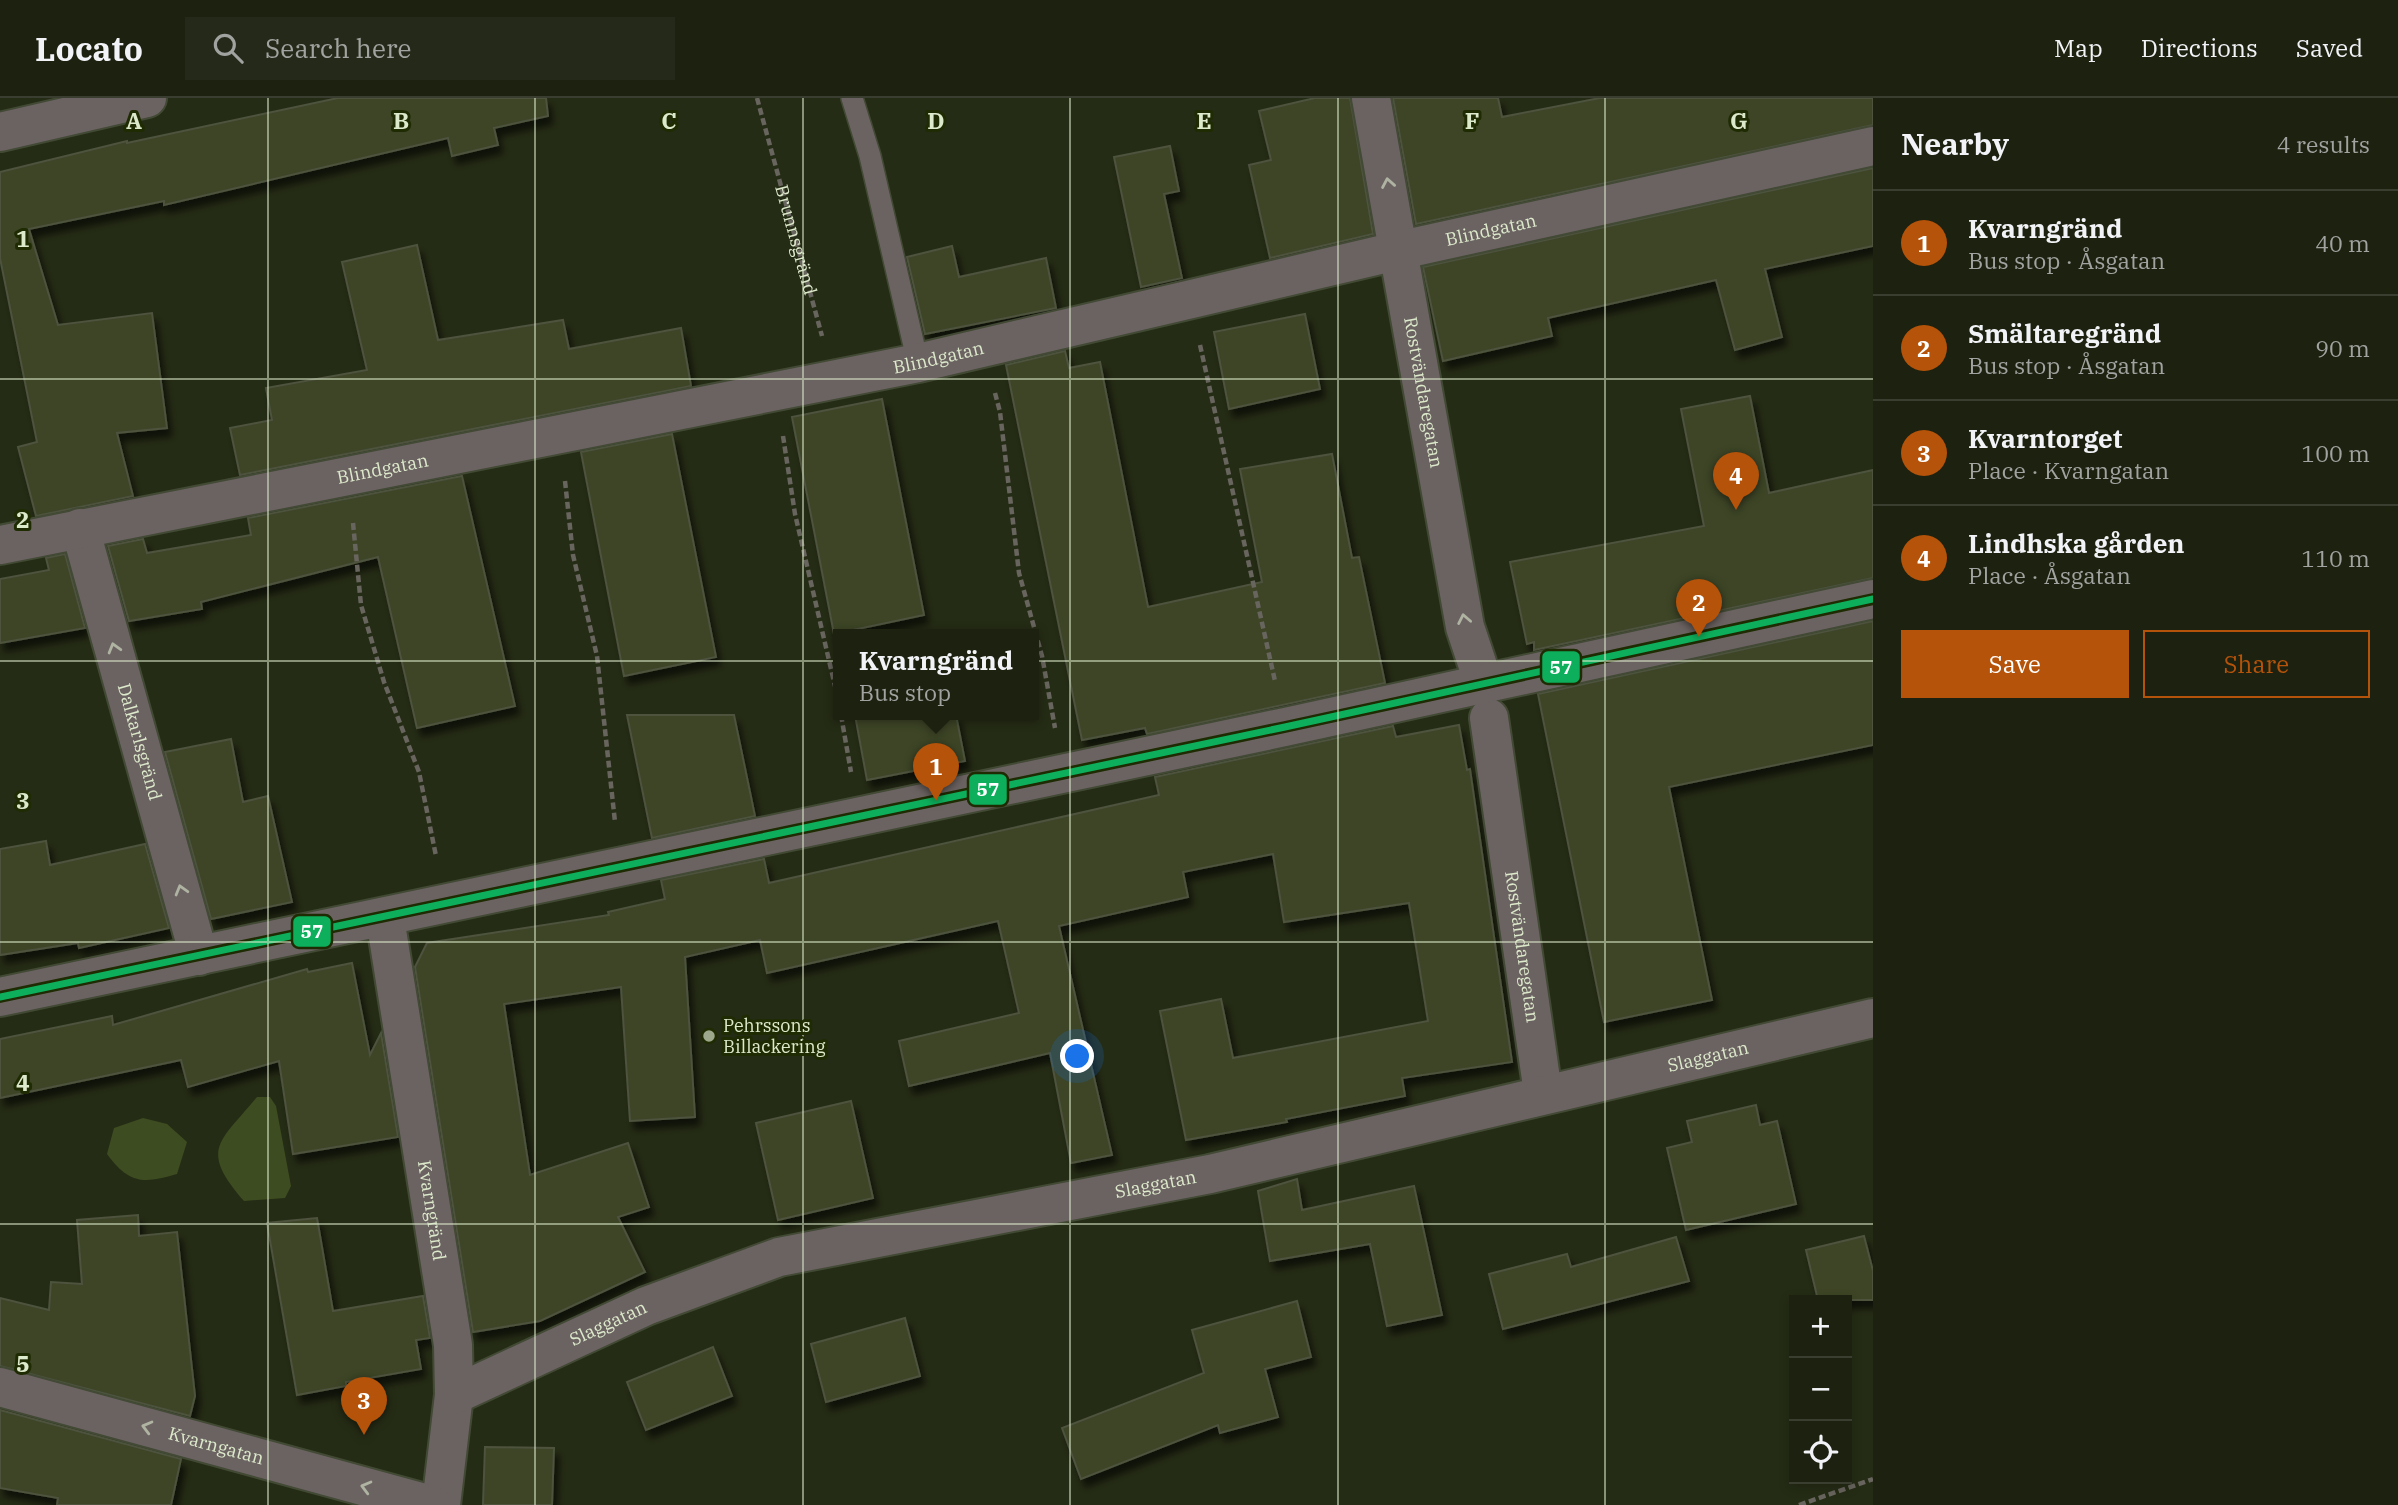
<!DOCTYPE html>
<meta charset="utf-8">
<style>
body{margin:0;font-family:"IBM Plex Serif",serif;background:#252919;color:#f1f3f6}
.controls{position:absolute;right:21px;bottom:21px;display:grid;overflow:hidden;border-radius:0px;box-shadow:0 4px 10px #0003}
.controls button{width:63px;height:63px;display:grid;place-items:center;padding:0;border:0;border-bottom:2px solid #3a3e30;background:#1c2110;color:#f1f3f6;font:35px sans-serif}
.you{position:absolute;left:1078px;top:959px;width:24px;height:24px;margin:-18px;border:5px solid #fff;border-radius:50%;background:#1a73e8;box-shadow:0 0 0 10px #1a73e833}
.badge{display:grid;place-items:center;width:46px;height:46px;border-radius:50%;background:#b45309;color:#fff;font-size:23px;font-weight:700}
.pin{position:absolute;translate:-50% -58px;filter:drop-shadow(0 2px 4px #0008)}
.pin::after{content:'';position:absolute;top:37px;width:24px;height:21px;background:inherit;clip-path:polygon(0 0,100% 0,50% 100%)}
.popup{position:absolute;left:833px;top:531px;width:206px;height:91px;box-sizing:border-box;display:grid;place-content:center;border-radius:0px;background:#1c2110;filter:drop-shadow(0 2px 5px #0005);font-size:23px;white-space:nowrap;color:#a0a39f}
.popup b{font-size:26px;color:#f1f3f6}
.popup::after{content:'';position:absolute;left:50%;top:100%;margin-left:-14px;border:14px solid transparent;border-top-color:#1c2110}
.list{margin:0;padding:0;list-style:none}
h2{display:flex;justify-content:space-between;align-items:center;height:91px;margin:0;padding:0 28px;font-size:30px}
h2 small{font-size:23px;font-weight:400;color:#a0a39f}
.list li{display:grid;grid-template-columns:46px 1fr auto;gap:21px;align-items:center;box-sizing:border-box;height:105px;padding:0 28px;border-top:2px solid #3a3e30}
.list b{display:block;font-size:26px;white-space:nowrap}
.list p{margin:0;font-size:23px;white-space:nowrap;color:#a0a39f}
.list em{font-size:23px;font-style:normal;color:#a0a39f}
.actions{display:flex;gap:14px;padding:21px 28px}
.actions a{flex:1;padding:16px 0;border:2px solid #b45309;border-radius:0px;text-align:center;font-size:24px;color:#b45309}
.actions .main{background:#b45309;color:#fff}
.icon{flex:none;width:38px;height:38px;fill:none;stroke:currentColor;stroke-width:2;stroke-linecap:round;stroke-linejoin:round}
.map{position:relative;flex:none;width:1873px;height:1407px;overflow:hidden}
header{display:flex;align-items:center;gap:42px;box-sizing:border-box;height:98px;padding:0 35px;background:#1c2110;border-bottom:2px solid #3a3e30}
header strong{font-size:33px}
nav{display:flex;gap:38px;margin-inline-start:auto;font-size:24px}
.search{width:490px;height:63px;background:#252919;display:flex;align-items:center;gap:18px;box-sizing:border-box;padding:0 24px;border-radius:0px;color:#a0a39f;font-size:26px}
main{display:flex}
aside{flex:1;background:#1c2110}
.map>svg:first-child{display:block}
</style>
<header>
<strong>Locato</strong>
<div class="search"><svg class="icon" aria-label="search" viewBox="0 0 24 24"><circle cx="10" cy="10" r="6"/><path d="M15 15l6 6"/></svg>Search here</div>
<nav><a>Map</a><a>Directions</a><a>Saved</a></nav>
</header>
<main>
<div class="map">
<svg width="1873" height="1407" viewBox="0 0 1873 1407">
<defs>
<filter id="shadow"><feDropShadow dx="4.5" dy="8" stdDeviation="3.5" flood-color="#0009"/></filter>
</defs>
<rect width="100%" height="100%" fill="#252c15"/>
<g fill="#3e4c21">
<path d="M257,999h13l6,9 15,80 -6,12 -41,3c-45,-52 -25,-58 13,-104z"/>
<path d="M143,1020l24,6 20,18 -10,32c-34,10 -48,10 -70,-20l7,-26z"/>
</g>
<g fill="#3c4428" stroke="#4d533e" stroke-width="2" filter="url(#shadow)">
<path d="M338,0h208l2,18 -54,12 4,17 -46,11 -4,-18 -284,67v-4l-135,28 29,96 94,-12 15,115 -50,5 16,63 -97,20 -18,-69 19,-5 -37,-184v-86l127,-31v2z"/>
<path d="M1315,0h35l23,136 -103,24 -21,-93 22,-5 -12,-49z"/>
<path d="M1393,0h105l4,19 98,-19h273v27l-457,99z"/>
<path d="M1170,48l9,45 -15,3 18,84 -41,9 -27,-130z"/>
<path d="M1873,70v78l-108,23 17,68 -47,13 -19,-70 -168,38 4,18 -109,25 -20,-94z"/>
<path d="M417,147l21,95 125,-20 6,29 112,-21 10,58 -451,89 -10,-47 42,-8 -6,-32 101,-18 -25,-108z"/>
<path d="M952,148l7,31 87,-19 10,50 -131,26 -18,-77z"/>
<path d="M1305,216l15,75 -91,20 -15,-77z"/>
<path d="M1065,253l4,17 31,-6 48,245 114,-25 -22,-113 92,-15 20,104 7,-1 26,126 -238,51 -2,-6 -63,12 -76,-375z"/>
<path d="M1750,298l19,97 104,-23v108l-339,72v-8l-7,2 -17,-82 194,-36 -23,-117z"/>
<path d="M882,301l42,216 -90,19 -42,-217z"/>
<path d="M672,336l44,223 -92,19 -43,-224z"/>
<path d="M462,378l53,230 -98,22 -39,-171 -177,45 1,7 -73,12 -21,-75 35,-7 4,14 104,-18 -3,-17z"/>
<path d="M65,456l20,74 -85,15v-64l49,-9 -3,-12z"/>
<path d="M1873,523v124l-204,42 43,213 -108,22 -66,-328z"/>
<path d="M627,617h107l21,101 -103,22z"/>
<path d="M855,617h101l9,46 -98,19z"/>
<path d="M1459,627l8,45 3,-1 42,293 -110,16 3,18 -119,23 1,3 -101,18 -26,-129 61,-12 12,59 195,-37 -19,-118 -125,19 -11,-68 -90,18 5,25 -129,29 53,229 -41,8 -21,-110 -141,33 -10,-45 120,-28 -21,-92 -231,52 -7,-33 -75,17 10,160 -65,4 -9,-134 -117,17 26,171 98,-32 21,64 -31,10 27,55 -105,49 -67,11 -58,-365 12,-24 182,-28 -1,-3 57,-13 -4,-19 103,-21 5,24 390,-88 -4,-18 238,-51 3,11z"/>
<path d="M231,641l12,63 25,-6 24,106 -81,17 -46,-167z"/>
<path d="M46,743l4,24 95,-21 24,84 -90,20 -1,-5 -78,12v-106z"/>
<path d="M352,865l18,92 11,-22 17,104 -105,17 -14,-93 -91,26 -7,-27 -181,38v-59l112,-23 1,9 194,-56 1,3z"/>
<path d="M851,1003l22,97 -95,22 -22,-97z"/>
<path d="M1756,1007l4,20 17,-4 19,83 -110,26 -19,-82 25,-6 -5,-21z"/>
<path d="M1297,1081l5,31 112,-24 28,129 -55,11 -17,-82 -100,17 -12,-70z"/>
<path d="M138,1117l1,21 38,-4 18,164 -5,20 -190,-50v-68l49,12 2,-28 31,2 -5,-64z"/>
<path d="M317,1120l16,93 90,-15 7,42 -14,2 5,29 -75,13v4l-49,9 -30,-172z"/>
<path d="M1864,1138l9,35v29h-55l-12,-50z"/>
<path d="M1676,1139l13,44 -186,48 -14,-55 78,-20 4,13z"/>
<path d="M1297,1203l14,56 -46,12 13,48 -58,16 -2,-8 -137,54 -19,-51 142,-55 -12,-43z"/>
<path d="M905,1220l15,58 -94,26 -15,-58z"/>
<path d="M713,1249l19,49 -86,34 -19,-48z"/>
<path d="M0,1312l181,49 -10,46h-114l1,-7 -58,-10z"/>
<path d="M485,1349l69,1 -2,57h-69z"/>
</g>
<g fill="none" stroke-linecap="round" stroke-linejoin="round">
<defs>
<path id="service" d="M852,0l18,58 48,207"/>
<g id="minor">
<path id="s2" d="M1371,0l94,529 19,57"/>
<path d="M0,34l147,-34"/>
<path id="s3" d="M80,430l119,428"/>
<path id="s4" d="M0,447l918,-182 483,-113 472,-104"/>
<path id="s5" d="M1489,620l54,375"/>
<path id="s6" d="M385,820l68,427 1,50 -13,110"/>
<path id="s7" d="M0,1289l432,118"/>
<path id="s8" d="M454,1297l192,-89 133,-49 431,-83 663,-156"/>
</g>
<path id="tertiary" d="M0,899l1285,-270 588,-128"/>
</defs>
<use href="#service" stroke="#424934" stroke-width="24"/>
<use href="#minor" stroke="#424934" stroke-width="42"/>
<use href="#tertiary" stroke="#424934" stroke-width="42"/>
<g stroke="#68655e" stroke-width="4.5" stroke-dasharray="7 3.5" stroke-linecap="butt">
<path id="s1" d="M757,0l65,238"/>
<path d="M1200,247l75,336"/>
<path d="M995,295l5,19 19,161 23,83 13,72"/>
<path d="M783,338l12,78 43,185"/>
<path d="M565,383l8,74 24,101 18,166"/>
<path d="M353,425l8,82 23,77 35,90 17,84"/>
<path d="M841,617l10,57"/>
<path d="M1799,1407l74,-26"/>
</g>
<use href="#service" stroke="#6b6362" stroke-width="21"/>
<use href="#minor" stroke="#6b6362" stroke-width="38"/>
<use href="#tertiary" stroke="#6b6362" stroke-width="38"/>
<defs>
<path id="bus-1" d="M0,899l1285,-270 588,-128"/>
</defs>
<use href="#bus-1" stroke="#1f2b02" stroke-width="12"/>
<use href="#bus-1" stroke="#0daf5c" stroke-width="7"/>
</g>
<defs><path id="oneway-chevron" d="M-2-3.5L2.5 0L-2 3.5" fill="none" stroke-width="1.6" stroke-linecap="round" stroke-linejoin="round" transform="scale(1.75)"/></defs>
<g stroke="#afb3a1">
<use href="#oneway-chevron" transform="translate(1388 85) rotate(-100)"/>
<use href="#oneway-chevron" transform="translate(1464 521) rotate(-101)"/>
<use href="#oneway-chevron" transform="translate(114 550) rotate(-106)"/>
<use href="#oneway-chevron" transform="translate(181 792) rotate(-106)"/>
<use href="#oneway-chevron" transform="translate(147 1329) rotate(-165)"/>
<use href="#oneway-chevron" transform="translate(366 1389) rotate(-165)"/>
</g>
<path fill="none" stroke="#dde9cb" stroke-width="2" stroke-opacity="0.55" d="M268,0v1407M535,0v1407M803,0v1407M1070,0v1407M1338,0v1407M1605,0v1407M0,281h1873M0,563h1873M0,844h1873M0,1126h1873"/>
<circle fill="#9da78b" stroke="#1f2b02" stroke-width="2.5" cx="709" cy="938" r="7"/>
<g text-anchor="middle" stroke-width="6" stroke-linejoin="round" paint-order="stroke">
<g font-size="18" fill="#dde9cb" stroke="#1f2b02">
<text dy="6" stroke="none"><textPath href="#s4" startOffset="1524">Blindgatan</textPath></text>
<text dy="6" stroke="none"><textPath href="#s1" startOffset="147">Brunnsgränd</textPath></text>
<text dy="6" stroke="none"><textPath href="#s4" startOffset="957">Blindgatan</textPath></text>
<text dy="6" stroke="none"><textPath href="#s2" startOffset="299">Rostvändaregatan</textPath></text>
<text dy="6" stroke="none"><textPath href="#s4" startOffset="390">Blindgatan</textPath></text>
<text dy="6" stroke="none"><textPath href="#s3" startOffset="222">Dalkarlsgränd</textPath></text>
<text dy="6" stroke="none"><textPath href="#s5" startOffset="231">Rostvändaregatan</textPath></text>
<text dy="6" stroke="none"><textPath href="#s8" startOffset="1304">Slaggatan</textPath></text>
<text dy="6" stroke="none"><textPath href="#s8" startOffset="737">Slaggatan</textPath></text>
<text dy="6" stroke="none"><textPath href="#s6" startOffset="296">Kvarngränd</textPath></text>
<text dy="6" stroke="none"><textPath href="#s8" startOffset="170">Slaggatan</textPath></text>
<text dy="6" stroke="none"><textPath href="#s7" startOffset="224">Kvarngatan</textPath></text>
</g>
<g font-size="18" fill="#dde9cb" stroke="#1f2b02" text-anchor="start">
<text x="723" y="934">Pehrssons<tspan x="723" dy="21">Billackering</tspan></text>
</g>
</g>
<g font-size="23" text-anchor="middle" font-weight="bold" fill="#dde9cb" stroke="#1f2b02" stroke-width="6" stroke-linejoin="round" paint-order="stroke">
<text x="134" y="31">A</text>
<text x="401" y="31">B</text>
<text x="669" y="31">C</text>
<text x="936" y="31">D</text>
<text x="1204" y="31">E</text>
<text x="1472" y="31">F</text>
<text x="1739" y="31">G</text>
<text x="23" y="149">1</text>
<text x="23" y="430">2</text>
<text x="23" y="711">3</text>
<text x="23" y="993">4</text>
<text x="23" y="1274">5</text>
</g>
<g stroke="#1f2b02" stroke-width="2.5">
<rect x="1541" y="552" width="40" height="34" rx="7" fill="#0daf5c"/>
<rect x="968" y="675" width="40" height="33" rx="7" fill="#0daf5c"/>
<rect x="292" y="817" width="40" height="33" rx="7" fill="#0daf5c"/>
</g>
<g font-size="19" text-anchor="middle" font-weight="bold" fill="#fff">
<text x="1561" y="576">57</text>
<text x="988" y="698">57</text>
<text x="312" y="840">57</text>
</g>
</svg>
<div class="controls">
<button>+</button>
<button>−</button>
<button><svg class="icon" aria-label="locate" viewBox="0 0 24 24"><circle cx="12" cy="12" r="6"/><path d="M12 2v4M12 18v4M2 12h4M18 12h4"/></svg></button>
</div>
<div class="you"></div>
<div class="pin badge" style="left:936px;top:703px">1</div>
<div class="popup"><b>Kvarngränd</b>Bus stop</div>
<div class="pin badge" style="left:1699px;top:539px">2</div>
<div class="pin badge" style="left:364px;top:1337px">3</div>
<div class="pin badge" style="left:1736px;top:412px">4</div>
</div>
<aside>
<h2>Nearby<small>4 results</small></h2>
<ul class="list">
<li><span class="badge">1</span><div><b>Kvarngränd</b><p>Bus stop · Åsgatan</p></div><em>40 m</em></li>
<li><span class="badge">2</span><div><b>Smältaregränd</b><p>Bus stop · Åsgatan</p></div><em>90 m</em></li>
<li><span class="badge">3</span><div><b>Kvarntorget</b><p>Place · Kvarngatan</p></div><em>100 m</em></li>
<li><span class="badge">4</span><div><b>Lindhska gården</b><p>Place · Åsgatan</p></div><em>110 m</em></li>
</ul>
<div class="actions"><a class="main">Save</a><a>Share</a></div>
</aside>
</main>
